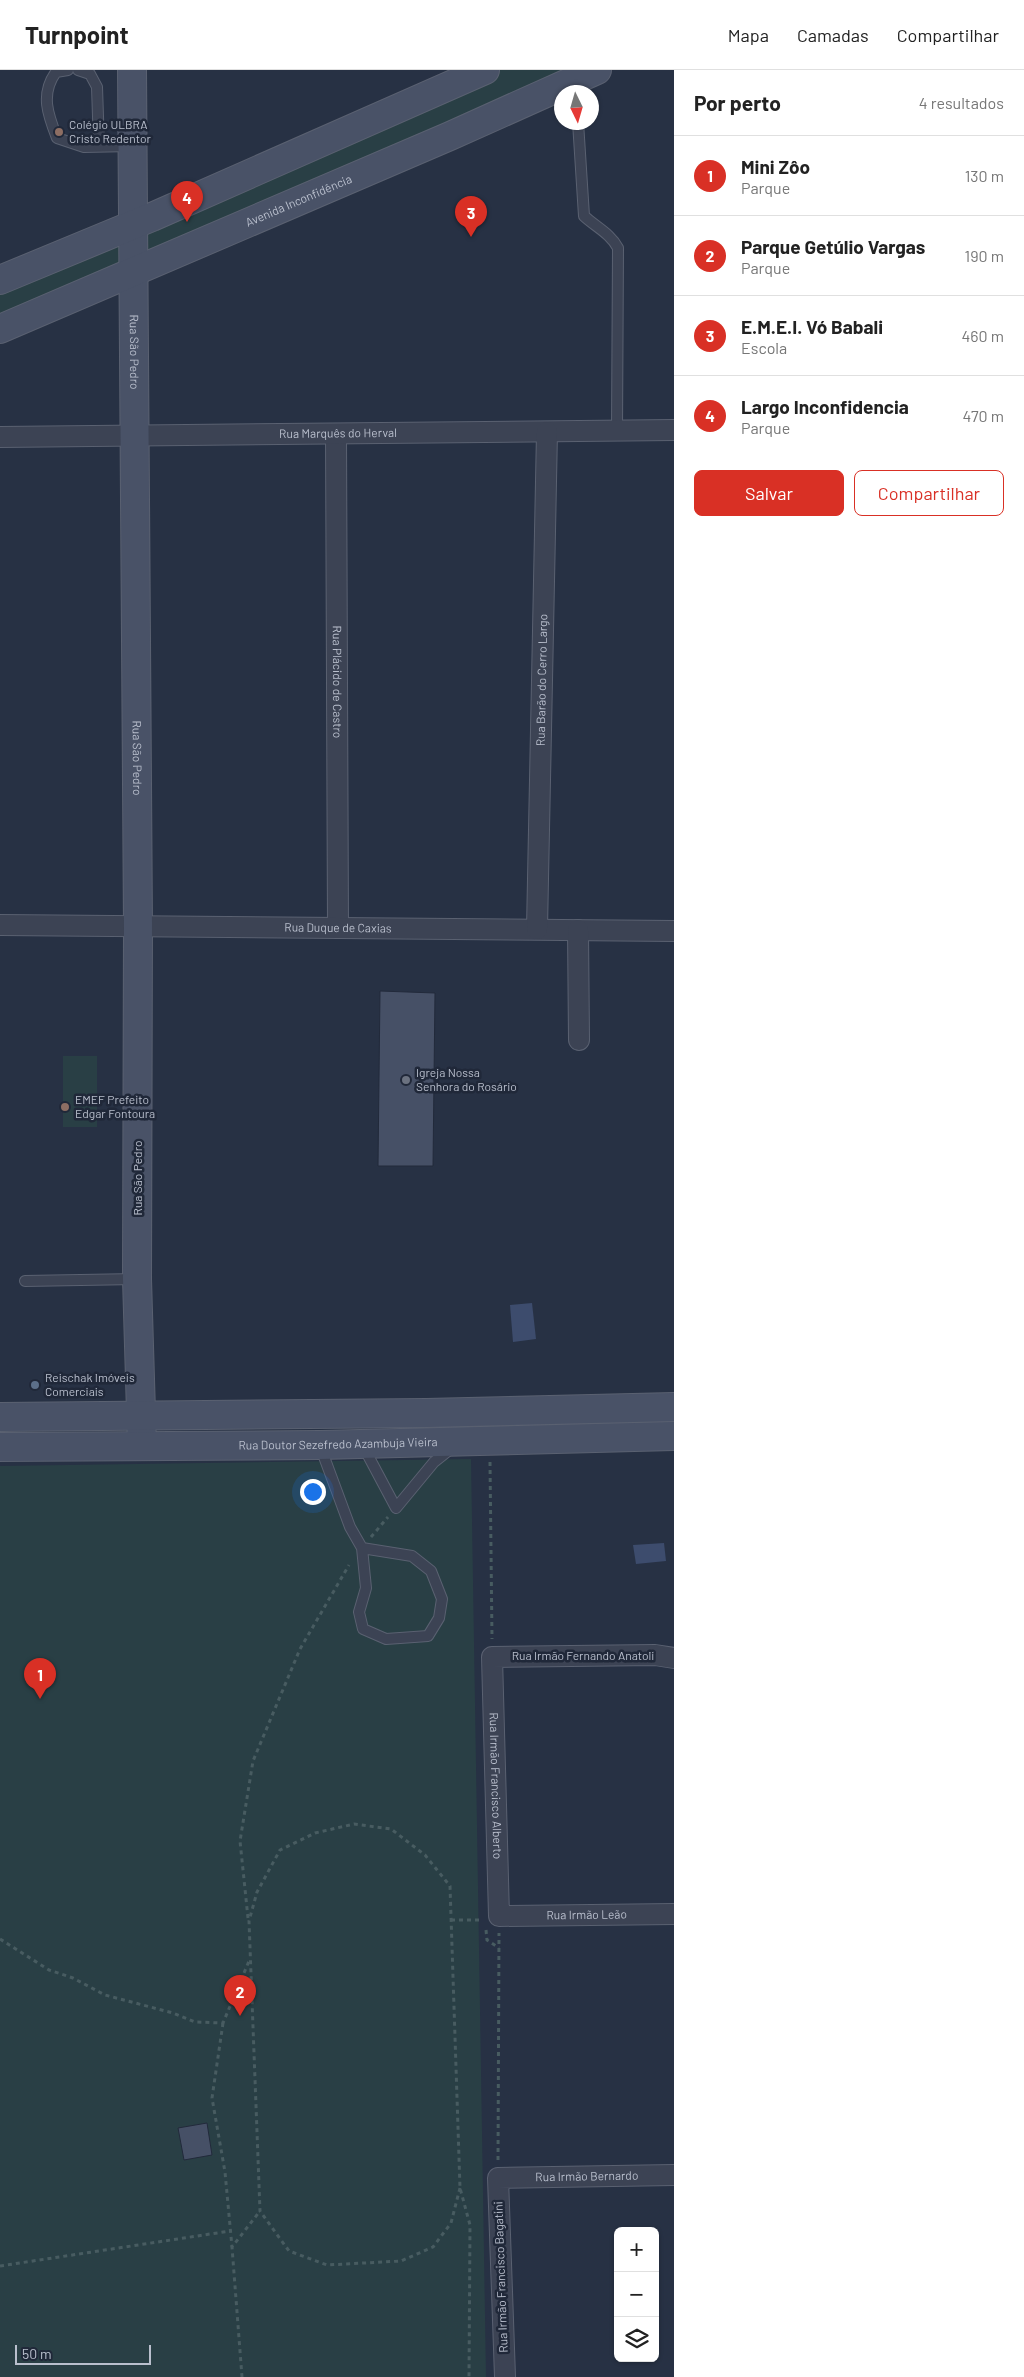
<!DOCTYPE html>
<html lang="pt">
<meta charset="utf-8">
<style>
body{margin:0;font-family:Barlow,sans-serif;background:#f6f6f6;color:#222}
.controls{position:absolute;right:15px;bottom:15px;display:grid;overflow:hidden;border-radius:8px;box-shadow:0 1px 4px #0004}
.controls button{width:45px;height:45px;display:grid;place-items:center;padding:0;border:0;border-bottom:1px solid #e0e0e0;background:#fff;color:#222;font:25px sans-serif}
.compass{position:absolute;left:554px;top:15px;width:45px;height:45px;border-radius:50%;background:#fff;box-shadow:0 1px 4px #0004;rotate:175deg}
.scale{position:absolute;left:15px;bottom:12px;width:136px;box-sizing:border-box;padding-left:5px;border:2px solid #b9bfcd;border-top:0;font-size:14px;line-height:18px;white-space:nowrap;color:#b9bfcd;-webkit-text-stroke:4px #202839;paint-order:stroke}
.you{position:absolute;left:312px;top:1421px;width:18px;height:18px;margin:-12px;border:4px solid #fff;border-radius:50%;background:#1a73e8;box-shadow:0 0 0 8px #1a73e833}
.badge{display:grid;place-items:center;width:32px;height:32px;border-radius:50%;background:#d93025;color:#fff;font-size:16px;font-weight:700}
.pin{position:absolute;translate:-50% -41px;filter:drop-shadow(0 1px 2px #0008)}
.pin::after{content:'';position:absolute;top:26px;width:18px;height:15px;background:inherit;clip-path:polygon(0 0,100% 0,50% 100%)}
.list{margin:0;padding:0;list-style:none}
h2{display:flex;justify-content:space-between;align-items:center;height:65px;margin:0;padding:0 20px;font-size:21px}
h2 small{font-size:16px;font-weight:400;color:#767676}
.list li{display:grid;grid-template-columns:32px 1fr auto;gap:15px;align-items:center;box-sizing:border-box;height:80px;padding:0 20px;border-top:1px solid #e0e0e0}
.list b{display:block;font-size:19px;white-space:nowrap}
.list p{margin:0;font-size:16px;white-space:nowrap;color:#767676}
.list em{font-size:16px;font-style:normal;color:#767676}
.actions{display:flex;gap:10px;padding:15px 20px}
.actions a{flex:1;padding:11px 0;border:1px solid #d93025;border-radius:8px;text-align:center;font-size:18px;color:#d93025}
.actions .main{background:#d93025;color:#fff}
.icon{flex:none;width:28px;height:28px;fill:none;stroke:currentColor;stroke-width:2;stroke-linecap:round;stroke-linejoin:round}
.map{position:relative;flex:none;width:674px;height:2307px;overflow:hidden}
header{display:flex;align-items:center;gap:30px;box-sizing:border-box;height:70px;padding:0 25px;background:#fff;border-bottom:1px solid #e0e0e0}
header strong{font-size:24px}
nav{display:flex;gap:28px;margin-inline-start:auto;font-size:18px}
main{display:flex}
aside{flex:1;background:#fff}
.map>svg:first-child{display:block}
</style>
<header>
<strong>Turnpoint</strong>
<nav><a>Mapa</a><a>Camadas</a><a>Compartilhar</a></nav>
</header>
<main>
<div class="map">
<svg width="674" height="2307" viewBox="0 0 674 2307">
<rect width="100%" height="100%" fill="#273144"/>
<g fill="#293f45">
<path d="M499,0h69l-568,246v-29z"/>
<rect x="63" y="986" width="34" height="71"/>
<path d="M471,1389l15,918h-486v-911z"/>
</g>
<g fill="#3d4c6d">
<path d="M532,1233l4,36 -23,3 -3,-37z"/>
<path d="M664,1473l2,18 -30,3 -3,-19z"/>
</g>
<g fill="#465066" stroke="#222a3b">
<path d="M380,921l55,2 -2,173h-55z"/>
<path d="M207,2053l5,32 -28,5 -6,-32z"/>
</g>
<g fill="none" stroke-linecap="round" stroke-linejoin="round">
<defs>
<g id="lane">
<path d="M68,0l-12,2c-16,22 -8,43 1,66l27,9 48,-1"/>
<path d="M78,0l12,4 7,13 2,59"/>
<path d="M578,52l6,94c12,11 27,18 34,32l-1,183"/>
<path d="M25,1211l111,-2"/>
<path d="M320,1376l30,81 12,21 4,40 -7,24 4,17 23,10 42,-3 11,-18 3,-19 -11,-28 -19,-15 -50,-8"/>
<path d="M363,1376l33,62 38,-46 19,-15"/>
</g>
<g id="street">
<path id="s1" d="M336,364l2,494"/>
<path id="s2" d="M0,367l674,-7"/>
<path id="s3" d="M0,855l674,6"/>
<path id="s4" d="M537,859l10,-497"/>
<path d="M578,860l1,110"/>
<path id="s5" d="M674,1588l-19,-3 -163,2 7,259 175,-2"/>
<path id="s6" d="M505,2307l-7,-199 176,-3"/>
</g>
<g id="secondary">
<path id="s7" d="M132,0l6,856 -1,353 5,167"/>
<path d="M0,210l152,-63 333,-147"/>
<path id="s8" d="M0,259l450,-193 147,-66"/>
<path d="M0,1347l426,-4 248,-6"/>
<path id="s9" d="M0,1377l320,-2 354,-9"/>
</g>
</defs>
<use href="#lane" stroke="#5a6171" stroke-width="12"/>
<use href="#street" stroke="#5a6171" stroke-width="22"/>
<use href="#secondary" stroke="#5a6171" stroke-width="30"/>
<g stroke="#485c61" stroke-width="3" stroke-dasharray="4 4" stroke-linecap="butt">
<path d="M490,1392l2,177"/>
<path d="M371,1467l17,-20"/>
<path d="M248,1848l-8,-77 13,-80 47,-112 49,-84"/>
<path d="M451,1850h30"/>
<path d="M486,1860l1,10 12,8"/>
<path d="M0,1869l49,31 24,8 32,17 68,18 22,9 28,1 26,-62"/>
<path d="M223,1953l-11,75 13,74 7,75"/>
<path d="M498,2090l1,-227"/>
<path d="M460,2118l-9,35 -18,24 -32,14 -74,4 -38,-14 -29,-40 -11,-290 8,-29 23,-42 35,-17 39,-9 37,5 34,26 25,31 10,302 10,37 -1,152"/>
<path d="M0,2196l230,-35"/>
<path d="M242,2307l-10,-130 28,-36"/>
</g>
<use href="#lane" stroke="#3c4354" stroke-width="10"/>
<use href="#street" stroke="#3c4354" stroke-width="20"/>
<use href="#secondary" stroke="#495267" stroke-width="28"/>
</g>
<g fill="#8d6e63" stroke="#202839" stroke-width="2">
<circle cx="59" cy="62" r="5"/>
<circle cx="65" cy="1037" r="5"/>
</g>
<circle fill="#6b7280" stroke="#202839" stroke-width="2" cx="406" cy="1010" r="5"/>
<circle fill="#5c6f8a" stroke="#202839" stroke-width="2" cx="35" cy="1315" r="5"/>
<g text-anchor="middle" stroke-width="5" stroke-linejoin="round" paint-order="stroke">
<g font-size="12" fill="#b9bfcd" stroke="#202839" text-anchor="start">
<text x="69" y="59">Colégio ULBRA<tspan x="69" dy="14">Cristo Redentor</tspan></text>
<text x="416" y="1007">Igreja Nossa<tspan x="416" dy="14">Senhora do Rosário</tspan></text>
<text x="75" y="1034">EMEF Prefeito<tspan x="75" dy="14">Edgar Fontoura</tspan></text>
<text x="45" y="1312">Reischak Imóveis<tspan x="45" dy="14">Comerciais</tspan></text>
</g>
<g font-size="12" fill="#b9bfcd" stroke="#202839">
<text dy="4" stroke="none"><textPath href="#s8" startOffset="325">Avenida Inconfidência</textPath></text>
<text dy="4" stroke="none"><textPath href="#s7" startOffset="282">Rua São Pedro</textPath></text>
<text dy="4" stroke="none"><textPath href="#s2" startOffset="338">Rua Marquês do Herval</textPath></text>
<text dy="4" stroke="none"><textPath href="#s1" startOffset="248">Rua Plácido de Castro</textPath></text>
<text dy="4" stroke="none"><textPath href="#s4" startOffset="249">Rua Barão do Cerro Largo</textPath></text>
<text dy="4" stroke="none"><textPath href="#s7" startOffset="688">Rua São Pedro</textPath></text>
<text dy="4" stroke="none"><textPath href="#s3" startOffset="338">Rua Duque de Caxias</textPath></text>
<text transform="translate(138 1108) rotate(-90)" y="4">Rua São Pedro</text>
<text dy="4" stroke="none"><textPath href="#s9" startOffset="338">Rua Doutor Sezefredo Azambuja Vieira</textPath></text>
<text x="583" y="1590">Rua Irmão Fernando Anatoli</text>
<text dy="4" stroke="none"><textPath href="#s5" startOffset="311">Rua Irmão Francisco Alberto</textPath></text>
<text dy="4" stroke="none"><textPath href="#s5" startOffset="529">Rua Irmão Leão</textPath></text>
<text dy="4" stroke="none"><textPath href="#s6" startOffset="288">Rua Irmão Bernardo</textPath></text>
<text transform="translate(501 2207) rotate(-92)" y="4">Rua Irmão Francisco Bagatini</text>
</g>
</g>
</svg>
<div class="controls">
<button>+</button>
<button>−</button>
<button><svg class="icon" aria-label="layers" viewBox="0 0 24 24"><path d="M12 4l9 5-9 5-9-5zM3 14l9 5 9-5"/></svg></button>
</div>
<svg class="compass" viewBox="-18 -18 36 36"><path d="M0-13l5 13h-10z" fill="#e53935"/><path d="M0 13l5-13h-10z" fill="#767676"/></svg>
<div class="scale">50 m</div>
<div class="you"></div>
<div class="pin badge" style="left:40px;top:1629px">1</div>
<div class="pin badge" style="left:240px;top:1946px">2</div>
<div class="pin badge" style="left:471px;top:167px">3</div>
<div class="pin badge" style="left:187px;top:152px">4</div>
</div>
<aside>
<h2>Por perto<small>4 resultados</small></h2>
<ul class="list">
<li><span class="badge">1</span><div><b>Mini Zôo</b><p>Parque</p></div><em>130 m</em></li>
<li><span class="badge">2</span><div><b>Parque Getúlio Vargas</b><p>Parque</p></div><em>190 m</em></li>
<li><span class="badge">3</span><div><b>E.M.E.I. Vó Babali</b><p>Escola</p></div><em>460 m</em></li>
<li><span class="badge">4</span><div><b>Largo Inconfidencia</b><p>Parque</p></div><em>470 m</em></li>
</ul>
<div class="actions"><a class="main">Salvar</a><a>Compartilhar</a></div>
</aside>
</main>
